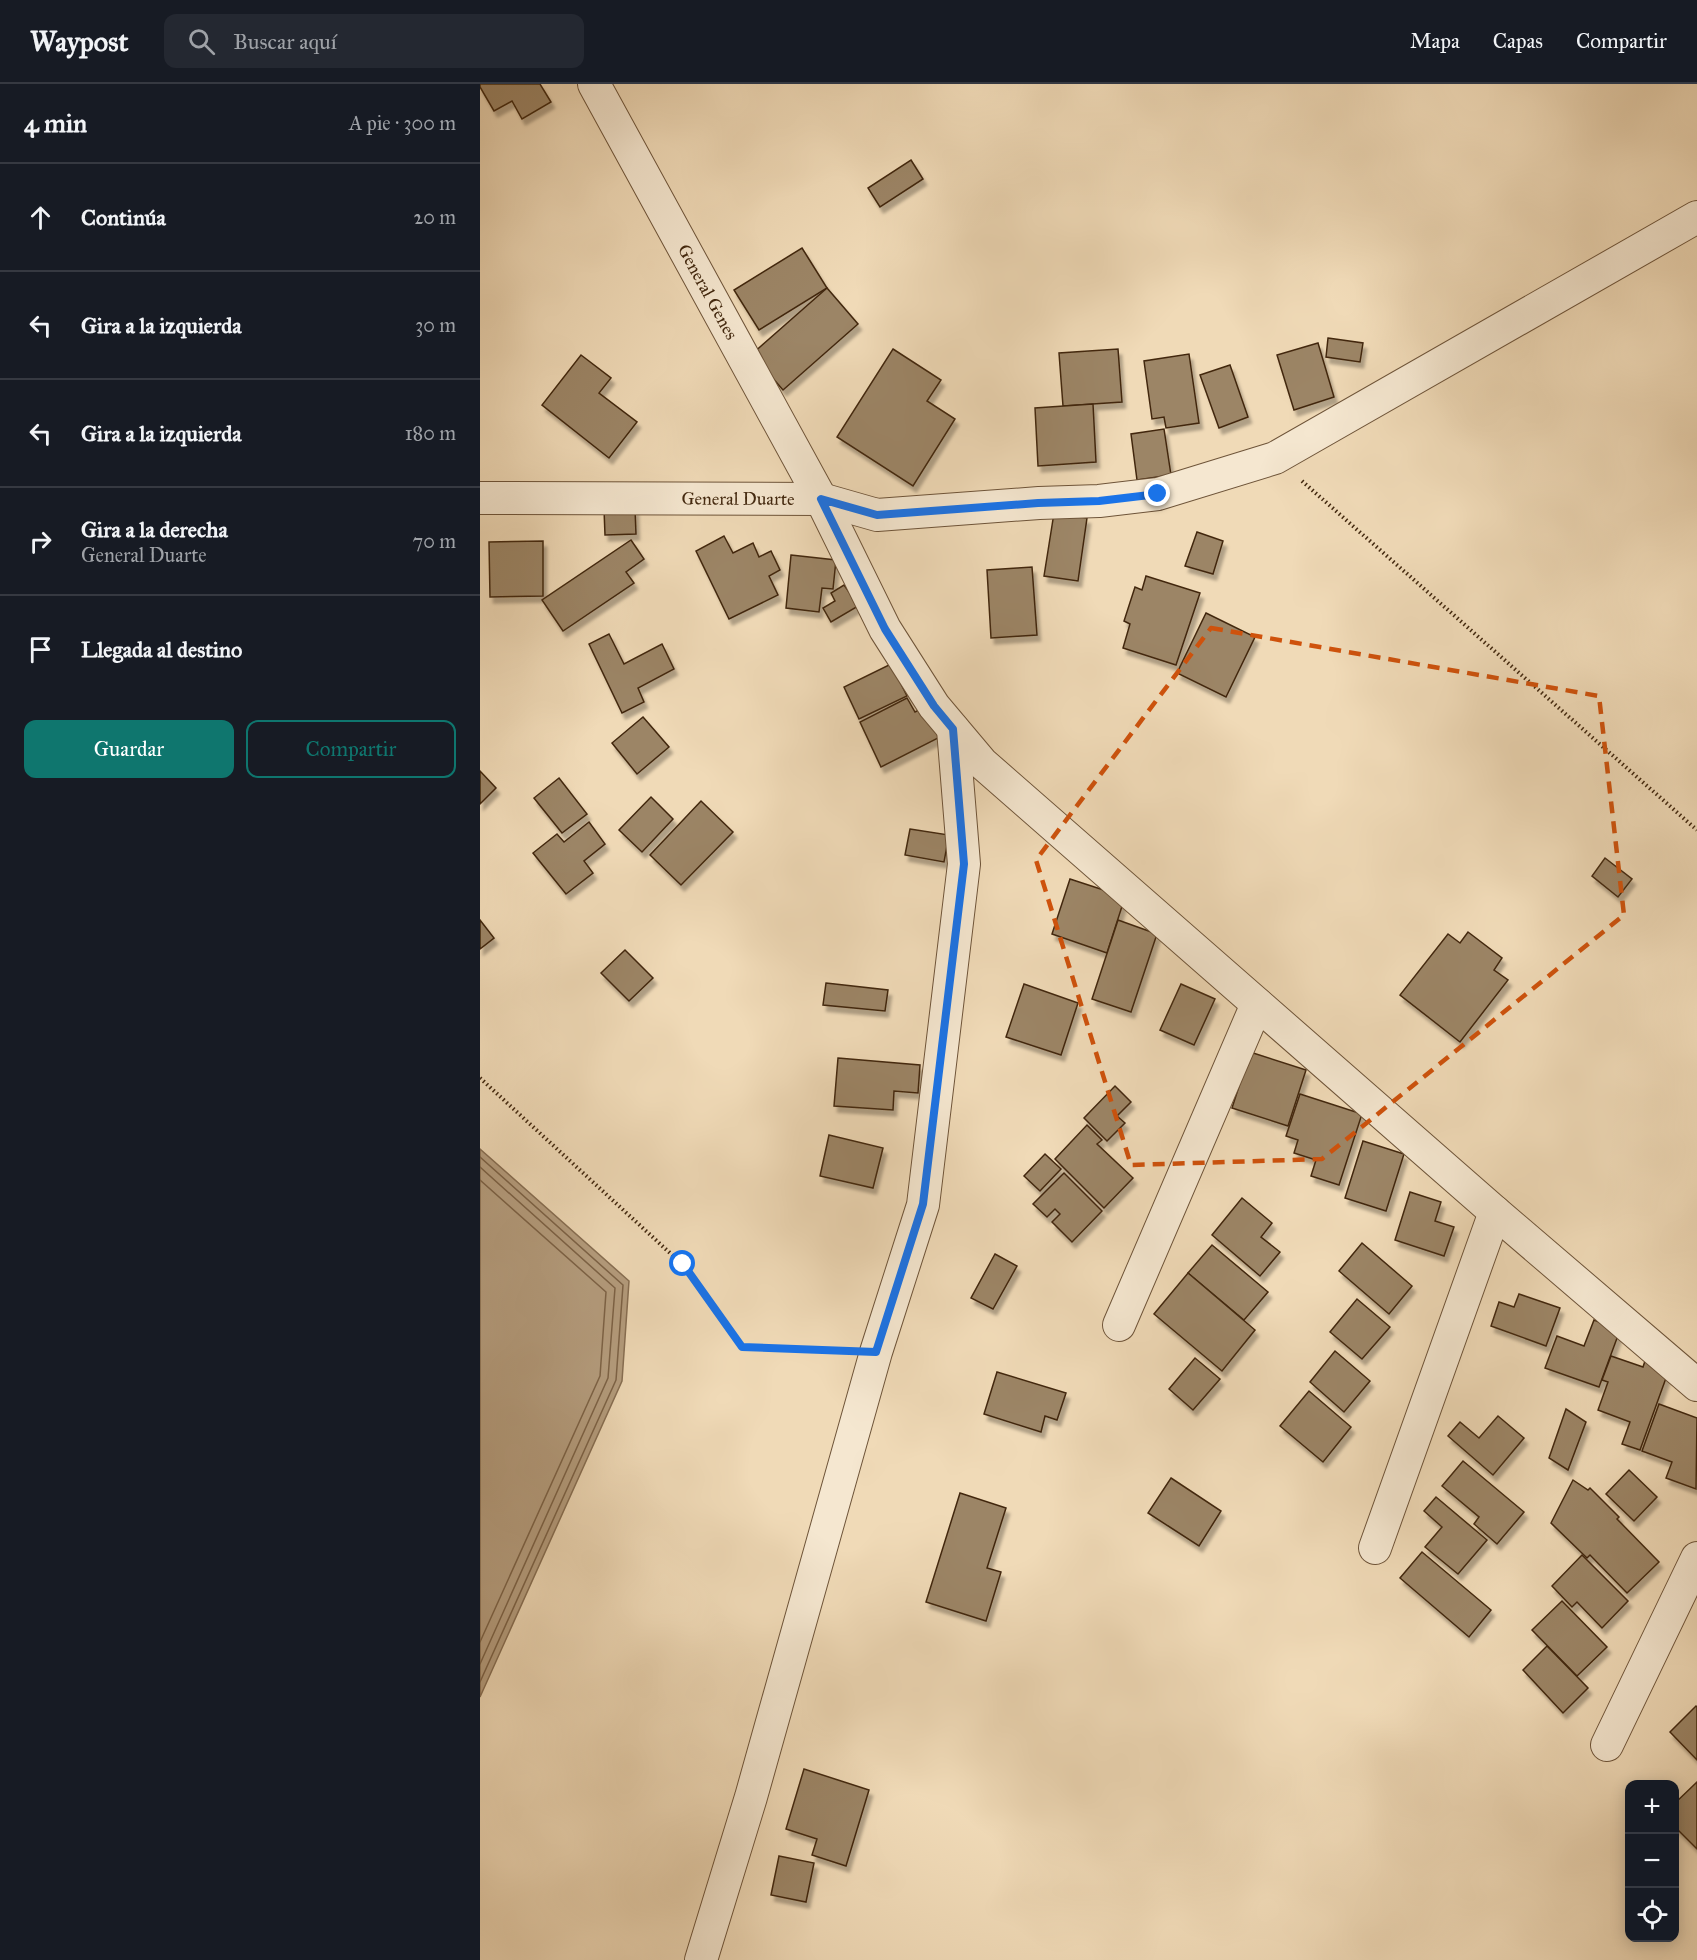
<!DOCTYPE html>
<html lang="es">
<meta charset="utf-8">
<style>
body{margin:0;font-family:"IM FELL Great Primer",serif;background:#242831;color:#f1f3f6}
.controls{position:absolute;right:18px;bottom:18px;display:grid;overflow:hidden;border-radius:12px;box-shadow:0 3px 15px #0003}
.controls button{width:54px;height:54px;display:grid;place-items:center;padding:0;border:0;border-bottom:2px solid #363941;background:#171b24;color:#f1f3f6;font:30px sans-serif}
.stop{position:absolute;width:18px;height:18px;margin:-14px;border:4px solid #1a73e8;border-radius:50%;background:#fff}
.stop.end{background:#1a73e8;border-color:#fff;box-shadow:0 2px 6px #0008}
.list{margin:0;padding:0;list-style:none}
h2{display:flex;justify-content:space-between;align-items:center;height:78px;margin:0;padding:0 24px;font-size:26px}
h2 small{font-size:20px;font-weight:400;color:#9ea1a6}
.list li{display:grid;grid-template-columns:39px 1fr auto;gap:18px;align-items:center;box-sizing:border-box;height:108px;padding:0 24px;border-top:2px solid #363941}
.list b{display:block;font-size:22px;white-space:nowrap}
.list p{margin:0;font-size:20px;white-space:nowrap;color:#9ea1a6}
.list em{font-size:20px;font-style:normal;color:#9ea1a6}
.actions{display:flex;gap:12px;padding:18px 24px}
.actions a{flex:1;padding:14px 0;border:2px solid #0f766e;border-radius:12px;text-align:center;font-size:21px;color:#0f766e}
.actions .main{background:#0f766e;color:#fff}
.icon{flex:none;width:33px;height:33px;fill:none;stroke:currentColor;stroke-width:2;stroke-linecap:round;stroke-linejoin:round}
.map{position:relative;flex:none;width:1217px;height:1876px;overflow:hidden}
header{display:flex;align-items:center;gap:36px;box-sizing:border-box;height:84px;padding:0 30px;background:#171b24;border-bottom:2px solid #363941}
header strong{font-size:28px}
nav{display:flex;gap:33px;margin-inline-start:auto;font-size:21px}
.search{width:420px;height:54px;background:#242831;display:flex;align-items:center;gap:15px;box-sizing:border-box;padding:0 21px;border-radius:12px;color:#9ea1a6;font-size:22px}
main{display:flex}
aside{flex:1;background:#171b24}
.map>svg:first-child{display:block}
</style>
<header>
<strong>Waypost</strong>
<div class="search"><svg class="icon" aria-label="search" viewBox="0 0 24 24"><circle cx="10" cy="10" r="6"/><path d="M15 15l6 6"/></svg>Buscar aquí</div>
<nav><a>Mapa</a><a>Capas</a><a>Compartir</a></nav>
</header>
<main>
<aside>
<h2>4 min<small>A pie · 300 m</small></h2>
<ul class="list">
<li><svg class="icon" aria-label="ahead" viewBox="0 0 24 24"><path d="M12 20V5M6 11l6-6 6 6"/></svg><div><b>Continúa</b></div><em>20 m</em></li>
<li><svg class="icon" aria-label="left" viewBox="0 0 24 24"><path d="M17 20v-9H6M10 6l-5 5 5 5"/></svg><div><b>Gira a la izquierda</b></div><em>30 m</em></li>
<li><svg class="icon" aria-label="left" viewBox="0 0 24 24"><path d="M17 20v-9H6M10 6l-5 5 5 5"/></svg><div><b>Gira a la izquierda</b></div><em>180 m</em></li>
<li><svg class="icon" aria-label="right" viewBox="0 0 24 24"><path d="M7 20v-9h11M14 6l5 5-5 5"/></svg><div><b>Gira a la derecha</b><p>General Duarte</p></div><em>70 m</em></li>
<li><svg class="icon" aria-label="arrive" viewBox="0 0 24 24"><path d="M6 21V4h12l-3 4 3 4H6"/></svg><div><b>Llegada al destino</b></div></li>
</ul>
<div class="actions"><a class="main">Guardar</a><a>Compartir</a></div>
</aside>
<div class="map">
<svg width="1217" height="1876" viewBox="0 0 1217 1876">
<defs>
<filter id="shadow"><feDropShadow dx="3.5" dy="6" stdDeviation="1.5" flood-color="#0004"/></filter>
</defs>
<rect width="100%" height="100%" fill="#f0dab7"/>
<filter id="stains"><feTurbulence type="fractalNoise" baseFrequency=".00333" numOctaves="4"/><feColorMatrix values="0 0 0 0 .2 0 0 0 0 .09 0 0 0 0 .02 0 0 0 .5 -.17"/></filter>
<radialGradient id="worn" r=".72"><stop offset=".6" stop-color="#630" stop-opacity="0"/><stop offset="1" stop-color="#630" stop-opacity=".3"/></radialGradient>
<path fill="#b59d7e" stroke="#876e52" stroke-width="1.5" d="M0,1065l149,132 -7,100 -142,316z"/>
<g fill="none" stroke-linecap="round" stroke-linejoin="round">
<g stroke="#7c6246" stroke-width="1.5">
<path d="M0,1073l143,128 -7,95 -136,302"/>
<path d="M0,1083l135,121 -7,90 -128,286"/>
<path d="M0,1096l126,112 -6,84 -120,266"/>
</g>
</g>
<g fill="#9c8566" stroke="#42280f" stroke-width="1.5" filter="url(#shadow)">
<path d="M0,0h60l11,18 -29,17 -10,-18 -18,10 -14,-24z"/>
<path d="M431,76l12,19 -43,28 -12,-19z"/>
<path d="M322,164l25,40 -68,42 -25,-40z"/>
<path d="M347,204l31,36 -75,66 -31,-36z"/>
<path d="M848,254l35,5 -3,19 -34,-5z"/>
<path d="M838,259l16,54 -40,13 -17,-55z"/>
<path d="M413,265l48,31 -14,21 28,18 -42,67 -76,-49z"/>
<path d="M638,265l4,53 -59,4 -4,-53z"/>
<path d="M709,270l10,69 -33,5 -2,-11 -12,2 -8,-58z"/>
<path d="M101,271l30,23 -12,15 38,29 -28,36 -67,-53z"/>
<path d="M750,281l18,52 -29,11 -19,-53z"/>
<path d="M613,320l3,58 -58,4 -3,-58z"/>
<path d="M684,345l7,46 -34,5 -6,-46z"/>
<path d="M124,425h31l1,25 -31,1z"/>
<path d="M574,429l33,5 -9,63 -34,-5z"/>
<path d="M717,448l26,9 -10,33 -28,-8z"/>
<path d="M244,452l9,17 20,-10 6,14 12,-6 9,19 -11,6 9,19 -49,24 -33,-68z"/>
<path d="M151,456l13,19 -18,13 8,11 -71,48 -21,-31z"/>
<path d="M63,457v55l-53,1 -1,-55z"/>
<path d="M311,471l45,5 -3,29 -11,-1 -3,24 -33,-4z"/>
<path d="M552,483l5,68 -46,3 -4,-68z"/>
<path d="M666,492l54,17 -24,72 -53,-17 7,-24 -6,-3 11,-34 7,3z"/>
<path d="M364,501l5,7 7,-4 9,14 -34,20 -8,-14 12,-7 -4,-8z"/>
<path d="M726,529l49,24 -29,60 -49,-24z"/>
<path d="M129,550l15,30 38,-20 12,25 -36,19 6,14 -22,11 -33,-69z"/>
<path d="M411,580l16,32 -48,23 -15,-32z"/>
<path d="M427,614l8,14 14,-7 15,30 -63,32 -21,-45z"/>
<path d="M163,633l26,30 -32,27 -25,-31z"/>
<path d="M0,687l16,17 -16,16z"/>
<path d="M79,694l28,36 -25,19 -28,-35z"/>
<path d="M171,713l22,22 -31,33 -23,-22z"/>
<path d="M221,717l32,31 -52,53 -31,-30z"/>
<path d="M109,738l16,22 -21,17 9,12 -27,21 -33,-41 24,-19 7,8z"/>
<path d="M430,745l39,6 -5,27 -39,-7z"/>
<path d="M1125,774l27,21 -14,18 -26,-21z"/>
<path d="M590,795l55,18 -18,56 -55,-19z"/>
<path d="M0,836l14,18 -14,11z"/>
<path d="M638,836l39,14 -26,78 -39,-13z"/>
<path d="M988,848l34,26 -8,12 14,10 -48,62 -60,-47 48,-61 12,9z"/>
<path d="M145,866l28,28 -24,23 -28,-28z"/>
<path d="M346,899l62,7 -3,21 -62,-6z"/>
<path d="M544,900l54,19 -17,52 -55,-18z"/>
<path d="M701,900l34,15 -21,46 -34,-15z"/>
<path d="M770,968l56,18 -18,56 -56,-18z"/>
<path d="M358,974l82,7 -2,28 -24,-2 -1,19 -59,-4z"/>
<path d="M635,1002l16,16 -14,14 8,7 -18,18 -23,-23z"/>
<path d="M820,1010l62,20 -23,71 -28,-9 5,-16 -22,-7 4,-13 -12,-4z"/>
<path d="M607,1041l15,15 -5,4 36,34 -29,30 -49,-49z"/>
<path d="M349,1051l54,13 -10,40 -53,-12z"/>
<path d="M883,1057l41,13 -18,57 -41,-13z"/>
<path d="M565,1070l16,15 -21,22 -16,-15z"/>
<path d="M584,1089l38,38 -30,31 -20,-20 8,-8 -5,-5 -8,8 -14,-13z"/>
<path d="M930,1108l31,10 -6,19 19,6 -10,29 -49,-16z"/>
<path d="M762,1114l30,25 -11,14 19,15 -20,24 -48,-41z"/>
<path d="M882,1159l50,43 -23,28 -50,-43z"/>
<path d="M732,1161l56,47 -24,28 -56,-47z"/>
<path d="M515,1170l22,12 -24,43 -22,-11z"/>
<path d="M708,1189l67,57 -33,41 -68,-57z"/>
<path d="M1039,1210l41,14 -14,38 -55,-20 8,-24 15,5z"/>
<path d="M877,1215l33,28 -28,32 -32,-27z"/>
<path d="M1114,1236l26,10 -21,57 -54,-19 12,-32 27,10z"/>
<path d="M855,1267l35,30 -26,31 -34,-30z"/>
<path d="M1131,1272l32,11 3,-9 24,9 -30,83 -18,-6 8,-22 -32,-12 10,-28 -6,-2z"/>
<path d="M715,1274l25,21 -27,31 -24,-21z"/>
<path d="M517,1288l69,21 -9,27 -12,-4 -4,16 -57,-18z"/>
<path d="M829,1307l42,36 -28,35 -43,-36z"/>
<path d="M1179,1320l38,14 -1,71 -30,-11 6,-16 -30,-11z"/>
<path d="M1086,1325l20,13 -18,48 -19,-12z"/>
<path d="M1018,1332l26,22 -31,37 -45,-39 12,-14 19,16z"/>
<path d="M983,1377l61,51 -27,32 -23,-20 5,-7 -37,-31z"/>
<path d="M1149,1386l28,27 -23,24 -28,-27z"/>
<path d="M691,1394l50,33 -22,35 -51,-33z"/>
<path d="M1093,1396l15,10 2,-2 29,29 -2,2 42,43 -32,31 -37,-38 -3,3 -36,-35z"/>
<path d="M480,1409l46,15 -19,60 14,4 -15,49 -60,-19z"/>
<path d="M956,1413l51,43 -29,34 -33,-27 17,-20 -18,-16z"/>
<path d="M942,1468l69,58 -22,27 -69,-59z"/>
<path d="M1102,1471l46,46 -26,27 -25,-26 -5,5 -20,-21z"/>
<path d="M1082,1517l45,46 -30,29 -45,-46z"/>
<path d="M1067,1562l41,42 -25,25 -40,-43z"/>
<path d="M1216,1622l1,1v53l-27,-28z"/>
<path d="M324,1685l65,21 -23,76 -34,-11 5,-16 -31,-10z"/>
<path d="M1217,1698v67l-23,-23v-22z"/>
<path d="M299,1772l35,7 -8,39 -35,-7z"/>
</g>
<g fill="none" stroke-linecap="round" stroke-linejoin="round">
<defs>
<g id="minor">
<path id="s1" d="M114,0l227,415 64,130 49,77 48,57 513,449 202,173"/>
<path id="s2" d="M0,414l341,1 56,16 162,-12 60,-2 59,-7 117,-36 422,-241"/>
<path d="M639,1241l138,-321"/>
<path d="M895,1464l120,-336"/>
<path d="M1127,1661l90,-187"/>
<path d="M221,1876l50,-163 125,-445 47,-147 41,-341 -11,-135"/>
</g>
</defs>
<use href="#minor" stroke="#6e5439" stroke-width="34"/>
<g stroke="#42280f" stroke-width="4" stroke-dasharray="1.5 3" stroke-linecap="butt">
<path d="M822,397l395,349"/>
<path d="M0,994l203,187 59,82 100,4"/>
</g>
<use href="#minor" stroke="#f5e7d0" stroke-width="32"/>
</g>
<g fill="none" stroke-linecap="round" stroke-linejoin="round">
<path stroke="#1a73e8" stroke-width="8" d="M203,1180l59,83 134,5 47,-148 41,-340 -11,-135 -19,-23 -49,-77 -64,-130 56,16 161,-12 61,-2 59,-7"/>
</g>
<path fill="none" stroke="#cf520c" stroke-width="4.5" stroke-dasharray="12 8" stroke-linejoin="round" d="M731,544l388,68 25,219 -302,244 -191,6 -95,-305z"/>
<g text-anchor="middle" stroke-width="6" stroke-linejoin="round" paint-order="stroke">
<g font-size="18" fill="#42280f" stroke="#f5e7d0">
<text dy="6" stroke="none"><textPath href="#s1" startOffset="237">General Genes</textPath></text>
<text dy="6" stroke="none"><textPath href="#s2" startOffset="258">General Duarte</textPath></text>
</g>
</g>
<rect width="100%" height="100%" filter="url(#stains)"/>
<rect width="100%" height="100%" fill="url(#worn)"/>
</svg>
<div class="controls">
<button>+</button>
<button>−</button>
<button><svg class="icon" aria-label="locate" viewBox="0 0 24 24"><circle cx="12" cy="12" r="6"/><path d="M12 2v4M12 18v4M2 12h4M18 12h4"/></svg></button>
</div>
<div class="stop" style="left:203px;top:1180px"></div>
<div class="stop end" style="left:678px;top:410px"></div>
</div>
</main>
